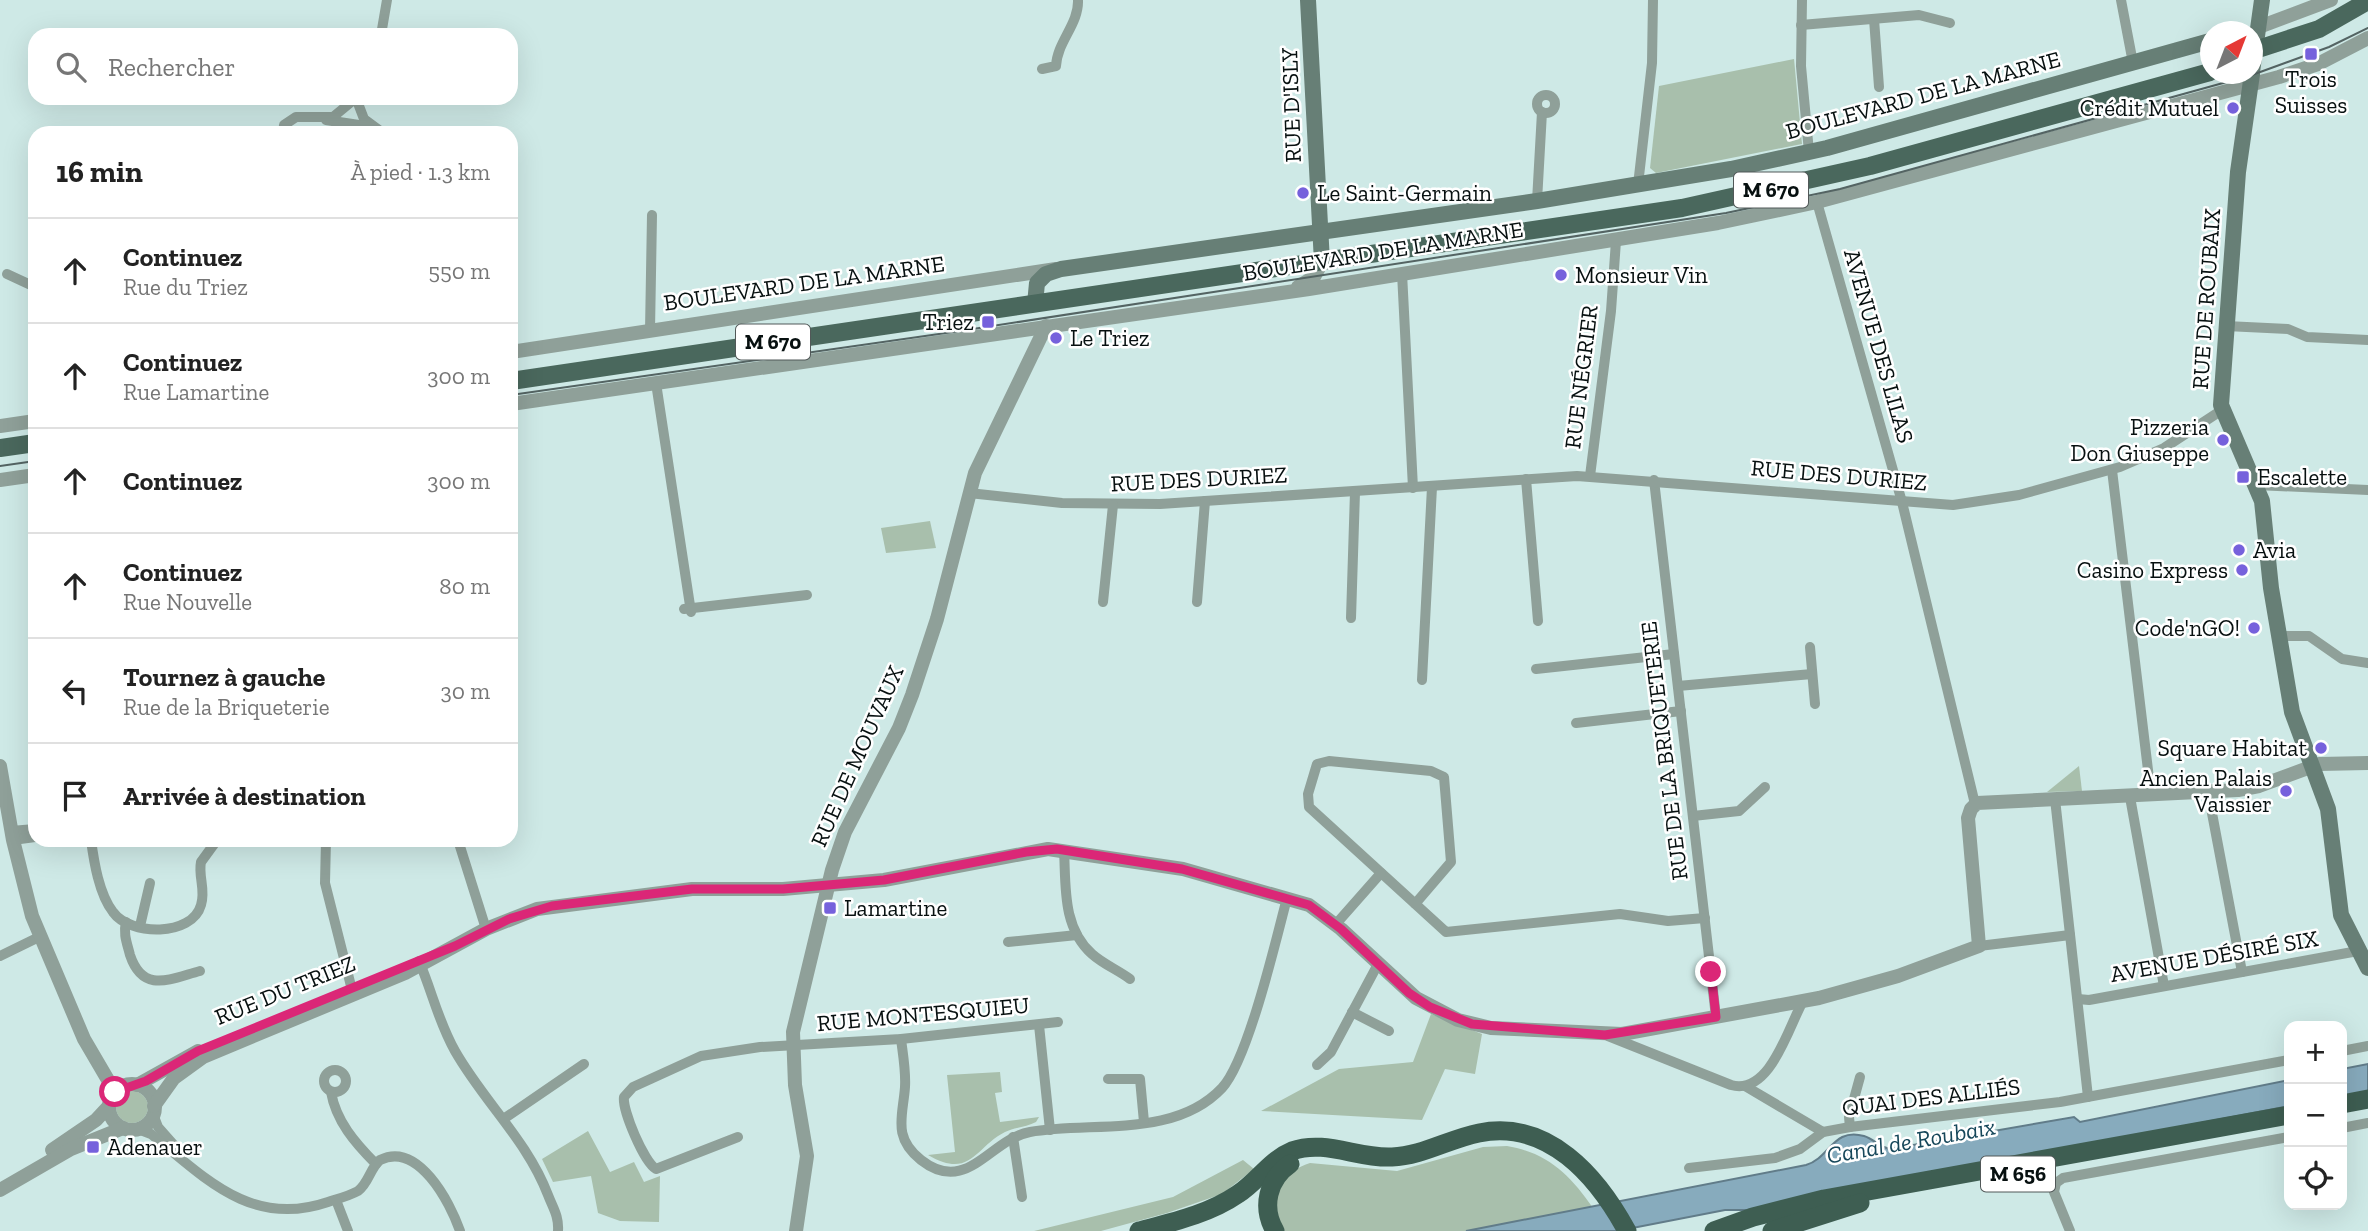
<!DOCTYPE html>
<html lang="fr">
<meta charset="utf-8">
<style>
body{margin:0;font-family:"Zilla Slab",serif;background:#f6f6f6;color:#222}
.controls{position:absolute;right:21px;bottom:21px;display:grid;overflow:hidden;border-radius:14px;box-shadow:0 7px 28px #0002}
.controls button{width:63px;height:63px;display:grid;place-items:center;padding:0;border:0;border-bottom:2px solid #e0e0e0;background:#fff;color:#222;font:35px sans-serif}
.compass{position:absolute;left:2200px;top:21px;width:63px;height:63px;border-radius:50%;background:#fff;box-shadow:0 7px 28px #0002;rotate:42deg}
.stop{position:absolute;width:21px;height:21px;margin:-16px;border:5px solid #db2777;border-radius:50%;background:#fff}
.stop.end{background:#db2777;border-color:#fff;box-shadow:0 2px 7px #0008}
.list{margin:0;padding:0;list-style:none}
h2{display:flex;justify-content:space-between;align-items:center;height:91px;margin:0;padding:0 28px;font-size:30px}
h2 small{font-size:23px;font-weight:400;color:#767676}
.list li{display:grid;grid-template-columns:46px 1fr auto;gap:21px;align-items:center;box-sizing:border-box;height:105px;padding:0 28px;border-top:2px solid #e0e0e0}
.list b{display:block;font-size:26px;white-space:nowrap}
.list p{margin:0;font-size:23px;white-space:nowrap;color:#767676}
.list em{font-size:23px;font-style:normal;color:#767676}
.icon{flex:none;width:38px;height:38px;fill:none;stroke:currentColor;stroke-width:2;stroke-linecap:round;stroke-linejoin:round}
.map{position:relative;flex:none;width:2368px;height:1231px;overflow:hidden}
.search{position:absolute;background:#fff;box-shadow:0 7px 28px #0002;left:28px;top:28px;width:490px;height:77px;display:flex;align-items:center;gap:18px;box-sizing:border-box;padding:0 24px;border-radius:21px;color:#767676;font-size:26px}
.panel{position:absolute;background:#fff;box-shadow:0 7px 28px #0002;left:28px;top:126px;width:490px;height:721px;border-radius:21px}
.map>svg:first-child{display:block}
</style>
<div class="map">
<svg width="2368" height="1231" viewBox="0 0 2368 1231">
<rect width="100%" height="100%" fill="#cee9e6"/>
<g fill="#a8bfac">
<path d="M1794,59l8,85 -146,29 -6,-5 9,-82z"/>
<path d="M930,521l6,27 -50,5 -5,-25z"/>
<path d="M2079,766l3,25 -35,1z"/>
<path d="M1431,1014l51,20 -7,40 -30,-5 -23,51 -161,-9 78,-42 74,-7z"/>
<path d="M1000,1072l2,20 -7,1 5,29 39,-5 -3,5c-9,5 -21,5 -31,10 -30,15 -34,48 -77,23l27,-3 -8,-77z"/>
<circle cx="132" cy="1107" r="16"/>
<path d="M588,1131l22,41 24,-10 10,20 16,-6 -1,46 -39,-1 -22,-8 -7,-37 -38,6 -11,-23z"/>
<path d="M1507,1146c41,7 63,29 86,62l-127,23h-183c-15,-32 -8,-56 27,-68l87,8 86,-24z"/>
<path d="M1243,1160l11,9 -32,25 -55,19 -66,18h-67l139,-34z"/>
</g>
<g fill="#87abbd" stroke="#617c89" stroke-width="2">
<path d="M2368,1064v28l-26,4v-27z"/>
<path d="M2289,1080v26l-542,104h-22l-108,21h-151l340,-66c24,-7 27,-38 58,-29 10,3 15,11 26,13l184,-32 6,5z"/>
</g>
<g fill="none" stroke-linecap="round" stroke-linejoin="round">
<g stroke="#8fa099" stroke-width="10">
<path d="M1802,0l-1,66 8,86"/>
<path d="M2121,0l12,63"/>
<path d="M1874,19l5,68"/>
<path d="M1801,25l118,-10 31,8"/>
<path d="M381,35l6,-35"/>
<path d="M1042,69l14,-3c1,-24 23,-42 22,-66"/>
<circle cx="1546" cy="104" r="9"/>
<path d="M356,98l8,21 19,14"/>
<path d="M326,120l46,7"/>
<path d="M283,133l1,-8 12,-8h37l23,-19"/>
<path d="M1638,185l14,-122 1,-63"/>
<path d="M1537,201l5,-89"/>
<path d="M1817,202l85,300 73,302"/>
<path d="M1402,273l11,215"/>
<path d="M7,274l28,13"/>
<path d="M2226,326l62,3 19,8 61,3"/>
<path d="M650,331l2,-116"/>
<path d="M656,383l35,229"/>
<path d="M2112,470l39,325"/>
<path d="M1590,476l21,-165 5,-70"/>
<path d="M1526,479l12,142"/>
<path d="M1654,480l62,537"/>
<path d="M2256,485l112,5"/>
<path d="M969,493l93,10 98,1 417,-28 376,29 66,-10 101,-28 44,-19 58,-38"/>
<path d="M1103,602l10,-97"/>
<path d="M1197,602l8,-101"/>
<path d="M684,609l123,-14"/>
<path d="M1351,618l4,-126"/>
<path d="M2280,636h29l33,23 26,4"/>
<path d="M1810,647l5,57"/>
<path d="M1536,669l138,-15"/>
<path d="M1422,680l10,-193"/>
<path d="M1678,686l134,-12"/>
<path d="M1576,723l105,-12"/>
<path d="M2208,792l34,180"/>
<path d="M2130,797l34,189"/>
<path d="M2055,799l33,298"/>
<path d="M1693,816l46,-5 26,-24"/>
<path d="M11,831l24,-2"/>
<path d="M13,840l22,-3"/>
<path d="M91,840c3,22 8,54 22,72 17,24 79,25 88,-7 5,-15 -3,-29 0,-43l16,-22"/>
<path d="M326,840l-1,43 28,111"/>
<path d="M458,840l28,89"/>
<path d="M1064,850c2,36 -2,77 28,104 11,10 26,16 38,25"/>
<path d="M1415,904l36,-42 -7,-85 -13,-6 -102,-10 -12,3 -9,30 1,13 137,125 174,-18 48,7 37,-3"/>
<path d="M126,922c-3,12 1,21 4,33 13,39 40,24 70,16"/>
<path d="M1336,924l45,-51"/>
<path d="M140,926l10,-43"/>
<path d="M1008,942l69,-7"/>
<path d="M1979,946l91,-11"/>
<path d="M0,956l39,-19"/>
<path d="M419,961c13,30 19,60 36,90 29,51 72,89 93,144 5,13 11,21 10,36"/>
<path d="M2078,999l11,1 269,-49"/>
<path d="M1352,1012l37,19"/>
<path d="M1039,1025l11,105"/>
<path d="M1608,1036l123,49c39,11 57,-57 72,-84"/>
<path d="M901,1039c2,16 5,32 4,48 -2,29 -13,50 16,73 46,36 69,-21 109,-28 62,-11 144,7 192,-44 26,-28 54,-148 65,-190"/>
<path d="M2342,1051l26,-5"/>
<path d="M1317,1065l14,-13 47,-88"/>
<circle cx="335" cy="1081" r="11"/>
<path d="M1108,1079h32l4,43"/>
<path d="M1745,1086l78,46"/>
<path d="M331,1092c5,29 24,51 45,72"/>
<path d="M153,1114l5,13 23,26"/>
<path d="M505,1118l79,-54"/>
<path d="M1850,1127l-1,-10 11,-40"/>
<path d="M2342,1128l26,-5"/>
<path d="M138,1129l13,5c55,45 101,94 177,68 9,-3 21,-6 30,-11 11,-8 12,-23 22,-31 38,-19 70,42 80,71"/>
<path d="M738,1137l-82,32c-12,-7 -34,-59 -32,-72l9,-10 68,-31 59,-9 141,-8 157,-17"/>
<path d="M1013,1137l9,60"/>
<path d="M1689,1168l86,-10 25,-9 23,-17 27,-5 210,-25 229,-42"/>
<path d="M336,1200l12,31"/>
<path d="M2070,1231l-16,-39 2,-9 7,-5 226,-41"/>
</g>
<g stroke="#8fa099" stroke-width="14">
<path d="M2259,27l72,-27"/>
<path d="M1298,287l16,-10 8,-15"/>
<path d="M511,352l545,-83"/>
<path d="M511,404l798,-115 409,-66 99,-21 462,-125 39,-13 50,-26"/>
<path d="M0,426l35,-5"/>
<path d="M0,480l35,-5"/>
<path d="M0,766l13,74 19,76 52,123 24,41 4,17"/>
<circle cx="132" cy="1107" r="23"/>
<path d="M137,1085l61,-34"/>
<path d="M154,1106l20,-28 29,-21 202,-84 81,-44 51,-20 155,-20h91l101,-9 164,-31 135,20 126,36 32,24 75,69 42,22 33,8 131,6 197,-36 79,-22 81,-30 -11,-128 3,-9 6,-6 261,-13 21,-4 60,-22 49,-1"/>
<path d="M52,1150l44,-30 13,-14"/>
<path d="M0,1190l71,-41 52,-21"/>
<path d="M796,1231l11,-75 -12,-71 -2,-53 39,-162 13,-38 54,-104 13,-33 25,-76 38,-146 71,-147"/>
</g>
<g stroke="#677f76" stroke-width="16">
<path d="M1308,0l14,262"/>
<path d="M2252,72l10,-72"/>
<path d="M2252,74l-14,98 -17,233 41,96 9,87 21,124 36,97 13,106 27,53"/>
<path d="M1035,304l2,-21 9,-9 15,-5 476,-68 194,-32 96,-21 383,-107"/>
</g>
<g stroke="#4a685d" stroke-width="18">
<path d="M2252,51l67,-22 49,-28"/>
<path d="M511,381l1171,-173 188,-42 340,-94"/>
<path d="M0,448l35,-5"/>
</g>
<g stroke="#3e5e52" stroke-width="19">
<path d="M2342,1104l26,-5"/>
<path d="M1139,1231c34,-9 70,-17 99,-37 19,-12 32,-34 54,-43 33,-12 66,8 100,6 30,-1 57,-18 87,-24 69,-14 118,43 148,98"/>
<path d="M1275,1231c-14,-24 -7,-52 15,-67"/>
<path d="M1714,1231l39,-14 71,-18 465,-84"/>
<path d="M1772,1231l88,-28"/>
</g>
<g stroke="#546463" stroke-width="2">
<path d="M511,395l449,-64 766,-118 114,-24 412,-114 77,-28 39,-19"/>
<path d="M0,466l35,-5"/>
</g>
</g>
<g fill="none" stroke-linecap="round" stroke-linejoin="round">
<path stroke="#db2777" stroke-width="9" d="M115,1092l31,-11 52,-30 257,-105 54,-27 43,-13 140,-17h91l101,-9 142,-28 31,-3 125,20 127,36 32,24 68,64 21,14 42,17 133,11 111,-18 -5,-45"/>
</g>
<g fill="#7661dc" stroke="#fff" stroke-width="2.5">
<rect x="2304" y="47" width="14" height="14" rx="3.5"/>
<circle cx="2233" cy="108" r="7"/>
<circle cx="1303" cy="193" r="7"/>
<circle cx="1561" cy="275" r="7"/>
<rect x="981" y="315" width="14" height="14" rx="3.5"/>
<circle cx="1056" cy="338" r="7"/>
<circle cx="2223" cy="440" r="7"/>
<rect x="2236" y="470" width="14" height="14" rx="3.5"/>
<circle cx="2239" cy="550" r="7"/>
<circle cx="2242" cy="570" r="7"/>
<circle cx="2254" cy="628" r="7"/>
<circle cx="2321" cy="748" r="7"/>
<circle cx="2286" cy="791" r="7"/>
<rect x="823" y="901" width="14" height="14" rx="3.5"/>
<rect x="86" y="1140" width="14" height="14" rx="3.5"/>
</g>
<g text-anchor="middle" stroke-width="5" stroke-linejoin="round" paint-order="stroke">
<g fill="#fff" stroke="#515858" stroke-width="2">
<rect x="1734" y="172.5" width="74" height="35" rx="5"/>
<rect x="736" y="324.5" width="74" height="35" rx="5"/>
<rect x="1981" y="1156.5" width="74" height="35" rx="5"/>
</g>
<g font-size="21" font-weight="bold" fill="#071010">
<text x="1771" y="197">M 670</text>
<text x="773" y="349">M 670</text>
<text x="2018" y="1181">M 656</text>
</g>
<g font-size="23" fill="#071010" stroke="#fff" text-anchor="end">
<text x="2311" y="87" text-anchor="middle">Trois<tspan x="2311" dy="26">Suisses</tspan></text>
<text x="2219" y="116">Crédit Mutuel</text>
<text x="1317" y="201" text-anchor="start">Le Saint-Germain</text>
<text x="1575" y="283" text-anchor="start">Monsieur Vin</text>
<text x="974" y="330">Triez</text>
<text x="1070" y="346" text-anchor="start">Le Triez</text>
<text x="2209" y="435">Pizzeria<tspan x="2209" dy="26">Don Giuseppe</tspan></text>
<text x="2257" y="485" text-anchor="start">Escalette</text>
<text x="2253" y="558" text-anchor="start">Avia</text>
<text x="2228" y="578">Casino Express</text>
<text x="2240" y="636">Code'nGO!</text>
<text x="2307" y="756">Square Habitat</text>
<text x="2272" y="786">Ancien Palais<tspan x="2272" dy="26">Vaissier</tspan></text>
<text x="844" y="916" text-anchor="start">Lamartine</text>
<text x="107" y="1155" text-anchor="start">Adenauer</text>
</g>
<g font-size="23" fill="#071010" stroke="#fff">
<text transform="translate(1923 95) rotate(-15)" y="8">BOULEVARD DE LA MARNE</text>
<text transform="translate(1291 105) rotate(-92)" y="8">RUE D'ISLY</text>
<text transform="translate(1383 251) rotate(-9)" y="8">BOULEVARD DE LA MARNE</text>
<text transform="translate(804 283) rotate(-8)" y="8">BOULEVARD DE LA MARNE</text>
<text transform="translate(2206 299) rotate(-86)" y="8">RUE DE ROUBAIX</text>
<text transform="translate(1879 346) rotate(74)" y="8">AVENUE DES LILAS</text>
<text transform="translate(1581 377) rotate(-83)" y="8">RUE NÉGRIER</text>
<text transform="translate(1839 475) rotate(5)" y="8">RUE DES DURIEZ</text>
<text transform="translate(1199 479) rotate(-3)" y="8">RUE DES DURIEZ</text>
<text transform="translate(1664 751) rotate(-97)" y="8">RUE DE LA BRIQUETERIE</text>
<text transform="translate(857 756) rotate(-66)" y="8">RUE DE MOUVAUX</text>
<text transform="translate(2214 956) rotate(-10)" y="8">AVENUE DÉSIRÉ SIX</text>
<text transform="translate(285 990) rotate(-22)" y="8">RUE DU TRIEZ</text>
<text transform="translate(923 1014) rotate(-5)" y="8">RUE MONTESQUIEU</text>
<text transform="translate(1931 1097) rotate(-7)" y="8">QUAI DES ALLIÉS</text>
</g>
<g font-size="24" font-style="italic" fill="#16475a" stroke="#fff">
<text transform="translate(1911 1141) rotate(-10)" y="8">Canal de Roubaix</text>
</g>
</g>
</svg>
<div class="controls">
<button>+</button>
<button>−</button>
<button><svg class="icon" aria-label="locate" viewBox="0 0 24 24"><circle cx="12" cy="12" r="6"/><path d="M12 2v4M12 18v4M2 12h4M18 12h4"/></svg></button>
</div>
<svg class="compass" viewBox="-18 -18 36 36"><path d="M0-13l5 13h-10z" fill="#e53935"/><path d="M0 13l5-13h-10z" fill="#767676"/></svg>
<div class="stop" style="left:115px;top:1092px"></div>
<div class="stop end" style="left:1711px;top:972px"></div>
<div class="search"><svg class="icon" aria-label="search" viewBox="0 0 24 24"><circle cx="10" cy="10" r="6"/><path d="M15 15l6 6"/></svg>Rechercher</div>
<section class="panel">
<h2>16 min<small>À pied · 1.3 km</small></h2>
<ul class="list">
<li><svg class="icon" aria-label="ahead" viewBox="0 0 24 24"><path d="M12 20V5M6 11l6-6 6 6"/></svg><div><b>Continuez</b><p>Rue du Triez</p></div><em>550 m</em></li>
<li><svg class="icon" aria-label="ahead" viewBox="0 0 24 24"><path d="M12 20V5M6 11l6-6 6 6"/></svg><div><b>Continuez</b><p>Rue Lamartine</p></div><em>300 m</em></li>
<li><svg class="icon" aria-label="ahead" viewBox="0 0 24 24"><path d="M12 20V5M6 11l6-6 6 6"/></svg><div><b>Continuez</b></div><em>300 m</em></li>
<li><svg class="icon" aria-label="ahead" viewBox="0 0 24 24"><path d="M12 20V5M6 11l6-6 6 6"/></svg><div><b>Continuez</b><p>Rue Nouvelle</p></div><em>80 m</em></li>
<li><svg class="icon" aria-label="left" viewBox="0 0 24 24"><path d="M17 20v-9H6M10 6l-5 5 5 5"/></svg><div><b>Tournez à gauche</b><p>Rue de la Briqueterie</p></div><em>30 m</em></li>
<li><svg class="icon" aria-label="arrive" viewBox="0 0 24 24"><path d="M6 21V4h12l-3 4 3 4H6"/></svg><div><b>Arrivée à destination</b></div></li>
</ul>
</section>
</div>
